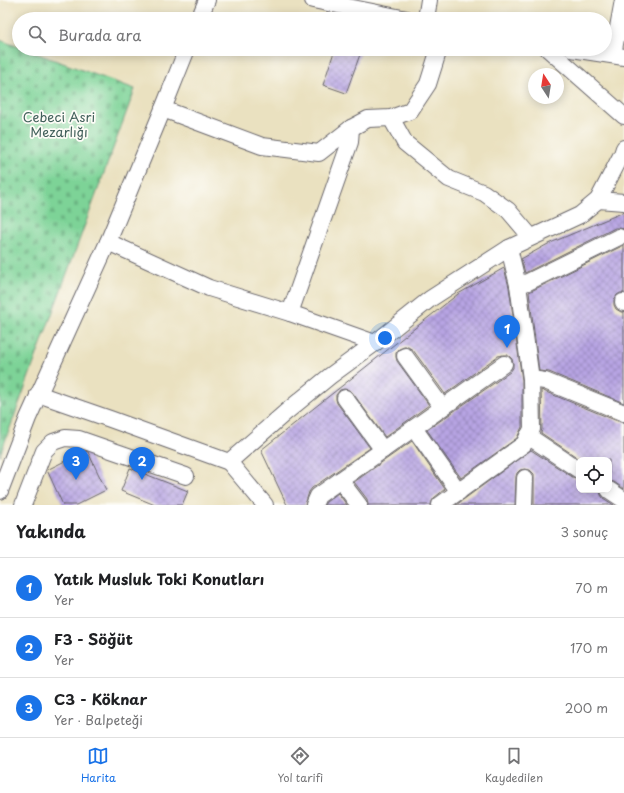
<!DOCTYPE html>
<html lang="tr">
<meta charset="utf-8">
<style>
body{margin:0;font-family:"Playpen Sans",sans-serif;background:#f6f6f6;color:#202124}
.controls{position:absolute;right:12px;bottom:12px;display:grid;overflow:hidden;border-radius:8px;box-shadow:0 2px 10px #0003}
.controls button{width:36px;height:36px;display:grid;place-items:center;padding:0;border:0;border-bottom:1px solid #e0e0e0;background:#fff;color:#202124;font:20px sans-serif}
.compass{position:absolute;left:528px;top:68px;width:36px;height:36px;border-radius:50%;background:#fff;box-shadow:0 2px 10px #0003;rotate:348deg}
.you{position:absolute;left:385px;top:338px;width:14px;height:14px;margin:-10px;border:3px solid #fff;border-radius:50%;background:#1a73e8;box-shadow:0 0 0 6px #1a73e833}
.badge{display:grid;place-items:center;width:26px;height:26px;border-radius:50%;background:#1a73e8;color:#fff;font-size:13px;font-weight:700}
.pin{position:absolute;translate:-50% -33px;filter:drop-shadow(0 1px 2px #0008)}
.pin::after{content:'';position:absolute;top:21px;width:14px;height:12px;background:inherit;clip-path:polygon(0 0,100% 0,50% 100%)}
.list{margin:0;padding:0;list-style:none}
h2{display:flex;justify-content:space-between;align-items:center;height:52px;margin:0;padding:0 16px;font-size:17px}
h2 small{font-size:13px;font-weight:400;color:#757577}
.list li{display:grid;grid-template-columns:26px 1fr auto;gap:12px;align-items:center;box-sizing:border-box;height:60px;padding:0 16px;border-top:1px solid #e0e0e0}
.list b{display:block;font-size:15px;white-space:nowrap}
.list p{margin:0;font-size:13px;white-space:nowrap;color:#757577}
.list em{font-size:13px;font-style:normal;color:#757577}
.icon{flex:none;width:22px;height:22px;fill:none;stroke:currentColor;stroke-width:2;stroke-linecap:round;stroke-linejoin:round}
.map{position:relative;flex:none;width:624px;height:505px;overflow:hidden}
.search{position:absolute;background:#fff;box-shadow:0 2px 10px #0003;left:12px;right:12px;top:12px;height:44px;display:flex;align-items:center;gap:10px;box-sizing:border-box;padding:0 14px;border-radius:22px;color:#757577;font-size:15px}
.sheet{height:232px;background:#fff}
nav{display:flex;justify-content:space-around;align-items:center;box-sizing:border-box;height:56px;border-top:1px solid #e0e0e0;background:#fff;font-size:11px;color:#757577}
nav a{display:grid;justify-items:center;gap:2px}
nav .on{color:#1a73e8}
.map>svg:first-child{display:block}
</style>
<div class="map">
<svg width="624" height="505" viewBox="0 0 624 505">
<defs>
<pattern id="cemetery-stones" width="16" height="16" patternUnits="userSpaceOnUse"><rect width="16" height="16" fill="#7dd397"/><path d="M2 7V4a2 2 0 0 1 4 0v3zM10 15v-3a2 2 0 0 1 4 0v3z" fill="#6cb583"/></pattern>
<pattern id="building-cross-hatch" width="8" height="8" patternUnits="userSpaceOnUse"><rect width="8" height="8" fill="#b7a4e3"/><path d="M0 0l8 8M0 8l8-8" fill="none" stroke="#9485b9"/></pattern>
</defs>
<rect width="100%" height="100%" fill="#fdfcf7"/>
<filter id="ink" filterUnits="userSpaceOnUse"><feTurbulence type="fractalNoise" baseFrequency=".025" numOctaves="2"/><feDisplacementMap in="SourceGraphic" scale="8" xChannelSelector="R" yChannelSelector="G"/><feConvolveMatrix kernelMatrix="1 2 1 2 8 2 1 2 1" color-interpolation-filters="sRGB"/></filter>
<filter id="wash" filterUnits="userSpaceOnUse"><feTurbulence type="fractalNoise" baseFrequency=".012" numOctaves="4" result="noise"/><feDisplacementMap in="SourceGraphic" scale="16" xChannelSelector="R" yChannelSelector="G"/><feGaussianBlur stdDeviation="0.9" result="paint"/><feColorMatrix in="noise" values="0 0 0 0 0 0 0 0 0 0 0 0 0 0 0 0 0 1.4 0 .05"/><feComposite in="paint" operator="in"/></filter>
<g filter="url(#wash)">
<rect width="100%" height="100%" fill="#eae1c0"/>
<path fill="url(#cemetery-stones)" stroke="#507a69" d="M0,40l19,7v2h5l111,40 -135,366z"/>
<g id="blocks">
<g fill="url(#building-cross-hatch)">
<path d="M335,49h27l-16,44 -23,-8z"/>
<path d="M624,212v17l-5,-1h-4l-90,45 -4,-14 27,-15z"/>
<path d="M624,245v48h-4l-3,2 -3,5v5l2,4 5,3h3v91l-75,-31 -10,-1 -10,-79z"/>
<path d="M504,268l5,19 13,93v47l-5,11 -56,40 -34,-48 83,-58 3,-4v-5l-1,-4 -4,-4h-5l-5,1 -53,38 -32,-44 -5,-3h-4l-5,2 -3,4v4l1,4 32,44 -44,32 -33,-45 -3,-2 -5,-1 -4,1 -4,5v4l1,4 33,45 -58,40 -3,4 -4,13h-18l-26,-55 197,-156z"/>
<path d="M541,390l79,32h4v67l-10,-7 -5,-1v-21h-28l-40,-27 1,-4z"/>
<path d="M412,441l33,48 -11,9 -2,3 -1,4h-63l-1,-6 -13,-17z"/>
<path d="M531,450l43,28 5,1v11h21l1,5 2,3 11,7h-80v-31l-4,-4 -5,-1 -5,1 -3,3 -1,4 -1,28h-59z"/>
<path d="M85,451l3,1 18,38 -30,15h-13l-16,-35z"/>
<path d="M130,468l58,23 -6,14h-27l-34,-14z"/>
<path d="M338,493l9,12h-23l2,-3z"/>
</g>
</g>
</g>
<g filter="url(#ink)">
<use href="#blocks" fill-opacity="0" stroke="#68656a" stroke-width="1"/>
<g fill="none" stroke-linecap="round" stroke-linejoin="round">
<defs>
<g id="minor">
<path d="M313,0l94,19"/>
<path d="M199,19l8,-19"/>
<path d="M426,19l3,-19"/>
<path d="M548,49l76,67"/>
<path d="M572,49l52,8"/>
<path d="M613,55l10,-55"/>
<path d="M163,109l99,37 57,7 32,-25 17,-9 23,-1 19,-7 18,-27 11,-35"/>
<path d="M391,118l14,25 44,36 35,14 24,17 23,27"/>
<path d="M598,200l26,2"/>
<path d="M108,242l101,46 81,25 85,30"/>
<path d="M518,285l10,-3 91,-45"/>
<path d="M623,302l1,1"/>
<path d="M290,313l60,-171 1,-14"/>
<path d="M405,356l37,51"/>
<path d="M531,379l14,2 79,32"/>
<path d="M38,394l72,25 119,43 57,-50 44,-36 45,-33 55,-44 79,-51 71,-33 18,-15 24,-46 2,-6"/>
<path d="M345,398l38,52"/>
<path d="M414,428l45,64"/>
<path d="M528,436l51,34"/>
<path d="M229,462l36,43"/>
<path d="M340,480l19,25"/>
<path d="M609,490l15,10"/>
<path d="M0,491l28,-73 80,-176 55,-133 24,-60"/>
<path d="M23,505l21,-54 9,-9 12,-4 14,1 107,37"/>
<path d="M314,505l4,-9 186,-132"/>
<path d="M440,505l84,-61 8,-15 -1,-50 -13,-94 -9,-37"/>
<path d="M524,505l1,-27"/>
</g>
</defs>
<use href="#minor" stroke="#68656a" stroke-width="18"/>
<use href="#minor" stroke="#fff" stroke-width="16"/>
</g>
</g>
<g text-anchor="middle" stroke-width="3.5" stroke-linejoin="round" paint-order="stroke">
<g font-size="13" fill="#42605b" stroke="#fdfcf7">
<text x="59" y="122">Cebeci Asri<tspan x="59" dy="15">Mezarlığı</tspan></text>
</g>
</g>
</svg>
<div class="controls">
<button><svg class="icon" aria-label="locate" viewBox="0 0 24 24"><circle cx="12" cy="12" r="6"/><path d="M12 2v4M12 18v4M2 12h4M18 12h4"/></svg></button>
</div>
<svg class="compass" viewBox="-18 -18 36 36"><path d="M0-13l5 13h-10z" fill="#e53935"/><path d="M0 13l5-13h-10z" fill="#757577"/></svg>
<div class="you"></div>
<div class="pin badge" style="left:507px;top:348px">1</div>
<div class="pin badge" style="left:142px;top:480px">2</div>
<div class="pin badge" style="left:76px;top:480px">3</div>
<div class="search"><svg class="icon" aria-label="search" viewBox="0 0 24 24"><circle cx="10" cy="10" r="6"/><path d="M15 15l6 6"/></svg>Burada ara</div>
</div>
<section class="sheet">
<h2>Yakında<small>3 sonuç</small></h2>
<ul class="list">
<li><span class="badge">1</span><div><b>Yatık Musluk Toki Konutları</b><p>Yer</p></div><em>70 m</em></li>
<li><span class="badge">2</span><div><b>F3 - Söğüt</b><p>Yer</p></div><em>170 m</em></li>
<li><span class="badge">3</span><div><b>C3 - Köknar</b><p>Yer · Balpeteği</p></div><em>200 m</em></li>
</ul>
</section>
<nav>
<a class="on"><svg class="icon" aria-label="map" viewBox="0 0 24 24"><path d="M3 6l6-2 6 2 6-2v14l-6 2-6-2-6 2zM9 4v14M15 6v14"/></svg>Harita</a>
<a><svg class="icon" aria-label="directions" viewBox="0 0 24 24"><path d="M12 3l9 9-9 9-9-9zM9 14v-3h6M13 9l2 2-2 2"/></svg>Yol tarifi</a>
<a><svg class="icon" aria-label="saved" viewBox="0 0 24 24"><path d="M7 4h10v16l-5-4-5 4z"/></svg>Kaydedilen</a>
</nav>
